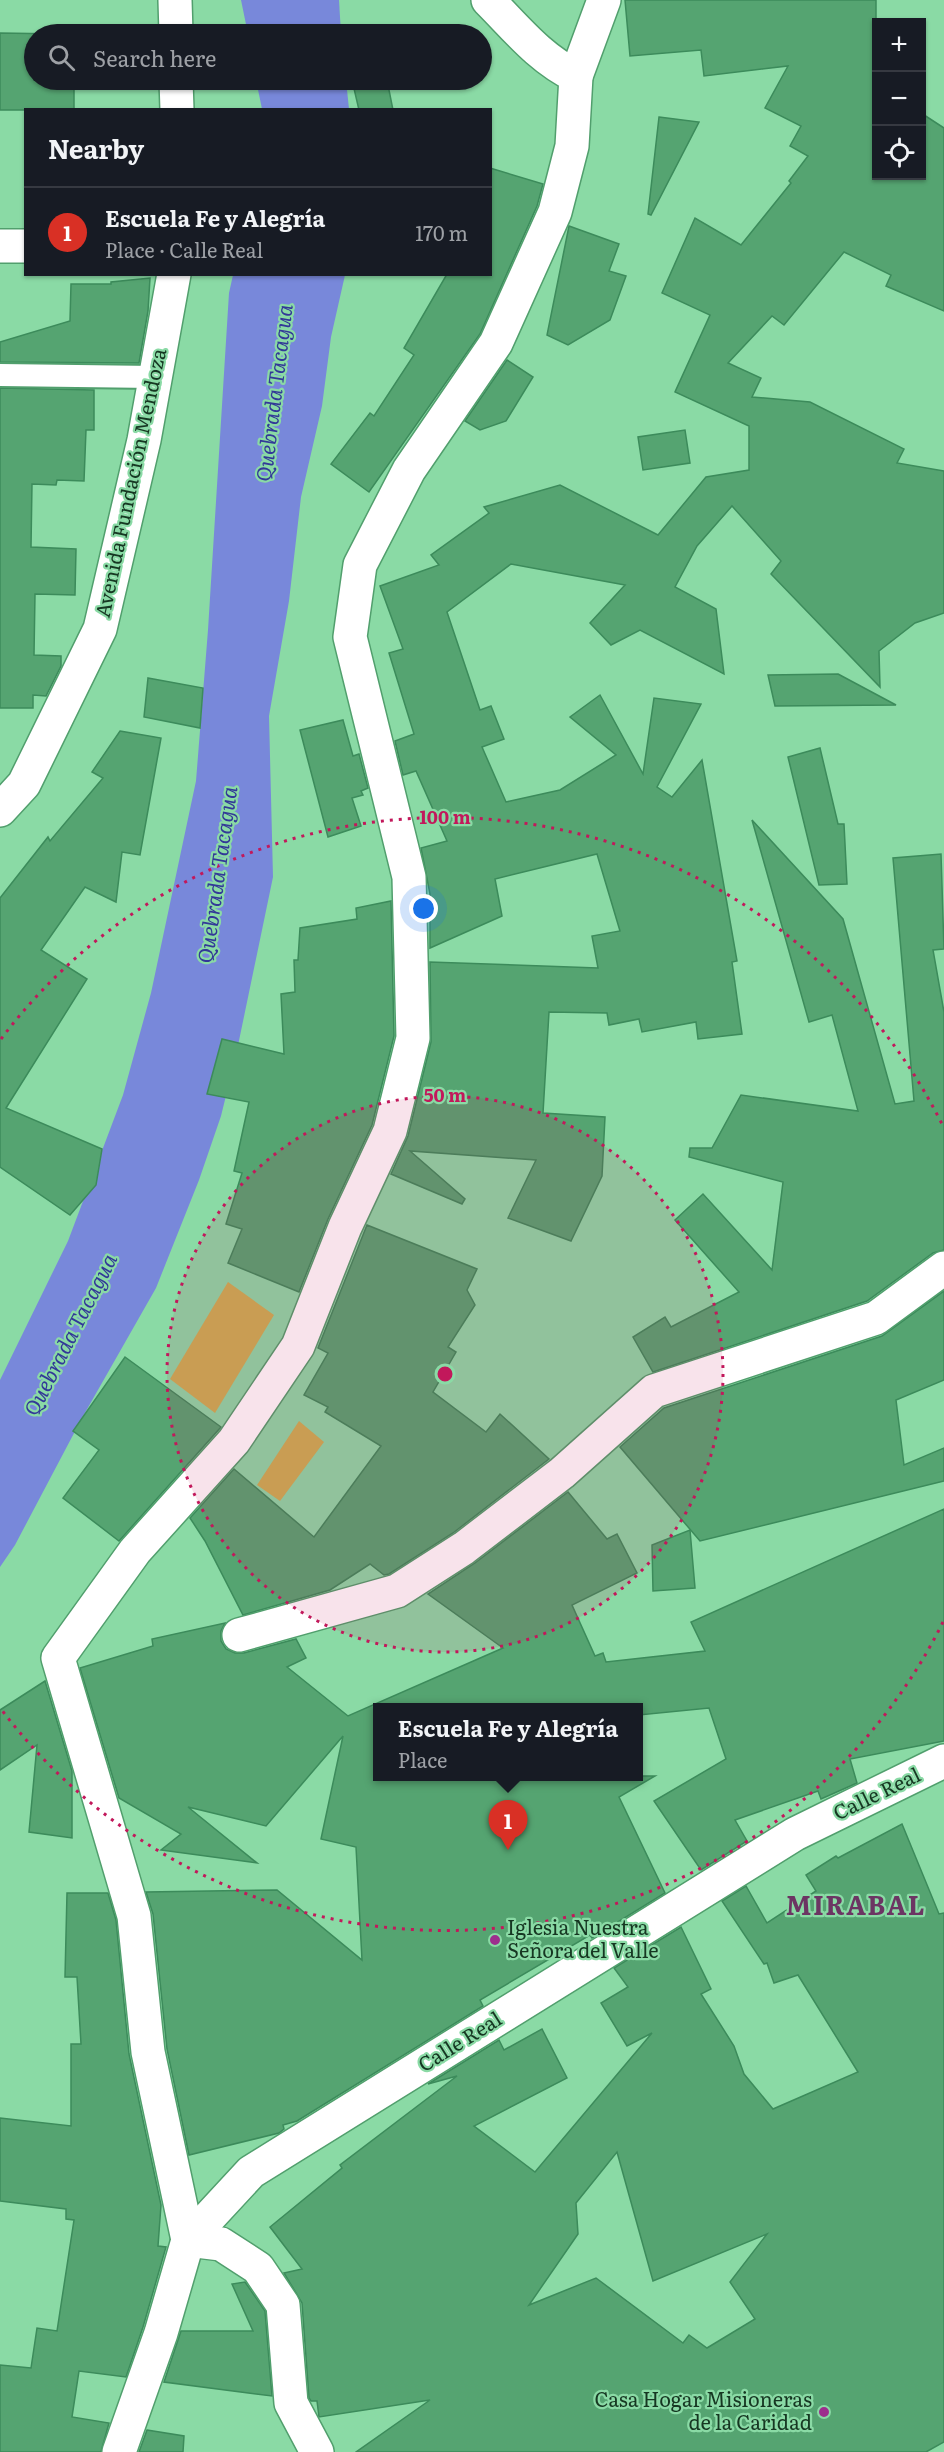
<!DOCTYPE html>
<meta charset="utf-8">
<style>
body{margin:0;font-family:Literata,serif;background:#242831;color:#f1f3f6}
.controls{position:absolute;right:18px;top:18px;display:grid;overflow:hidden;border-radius:0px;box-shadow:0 2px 4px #0004}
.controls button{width:54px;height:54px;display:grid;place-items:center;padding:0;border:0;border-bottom:2px solid #363941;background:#171b24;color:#f1f3f6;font:30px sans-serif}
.you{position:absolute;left:424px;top:909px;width:21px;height:21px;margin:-15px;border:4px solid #fff;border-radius:50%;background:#1a73e8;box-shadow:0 0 0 9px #1a73e833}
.badge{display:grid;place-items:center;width:39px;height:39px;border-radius:50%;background:#d93025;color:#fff;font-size:20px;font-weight:700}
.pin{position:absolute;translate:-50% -50px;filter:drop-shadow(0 2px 3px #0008)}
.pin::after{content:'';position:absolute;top:32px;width:21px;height:18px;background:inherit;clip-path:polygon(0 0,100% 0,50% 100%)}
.popup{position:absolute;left:373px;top:1703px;width:270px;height:78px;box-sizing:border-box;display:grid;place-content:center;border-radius:0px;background:#171b24;filter:drop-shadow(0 2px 4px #0005);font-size:20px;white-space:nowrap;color:#9ea1a6}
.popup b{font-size:22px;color:#f1f3f6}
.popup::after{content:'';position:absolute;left:50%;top:100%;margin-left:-12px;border:12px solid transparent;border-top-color:#171b24}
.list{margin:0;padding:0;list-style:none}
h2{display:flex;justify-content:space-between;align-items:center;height:78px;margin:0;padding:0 24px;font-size:26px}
h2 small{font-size:20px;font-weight:400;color:#9ea1a6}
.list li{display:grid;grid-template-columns:39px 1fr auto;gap:18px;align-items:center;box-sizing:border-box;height:90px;padding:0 24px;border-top:2px solid #363941}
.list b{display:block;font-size:22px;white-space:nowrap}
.list p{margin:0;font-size:20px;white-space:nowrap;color:#9ea1a6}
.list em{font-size:20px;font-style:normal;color:#9ea1a6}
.icon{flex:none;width:33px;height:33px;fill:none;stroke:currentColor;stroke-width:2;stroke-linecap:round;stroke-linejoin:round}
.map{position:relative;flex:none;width:944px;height:2452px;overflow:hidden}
.search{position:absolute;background:#171b24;box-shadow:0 2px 4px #0004;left:24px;top:24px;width:468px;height:66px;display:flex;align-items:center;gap:15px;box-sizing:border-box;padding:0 21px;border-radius:33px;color:#9ea1a6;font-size:22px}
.panel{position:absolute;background:#171b24;box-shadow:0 2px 4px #0004;left:24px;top:108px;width:468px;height:168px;border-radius:0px}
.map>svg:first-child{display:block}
</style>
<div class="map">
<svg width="944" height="2452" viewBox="0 0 944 2452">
<rect width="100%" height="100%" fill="#8adaa5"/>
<g fill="#cab052">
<path d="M228,1282l46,33 -59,98 -45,-34z"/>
<path d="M299,1421l25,21 -44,59 -23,-16z"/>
</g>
<g fill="#7888da">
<path d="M241,0h98l2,34h-93z"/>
<path d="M256,80h90l3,29h-87z"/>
<path d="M233,275h112l-14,62 -9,69 -21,91 -12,104 -20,115 4,161 -37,178 -15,61 -22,64 -43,108 -74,130 -67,127 -15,22v-187l68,-139 55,-146 28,-102 45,-212 12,-151 21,-337z"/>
</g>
<g fill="#55a471" stroke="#3c8b5b" stroke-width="1.5" fill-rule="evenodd">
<path d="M625,0h251v176h45v-63l23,15v183l-58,-25 5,-11 -47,-23 -60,73 -12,-9 -44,47 33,15 -9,19 58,5 94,47 -7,14 47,8v142l-29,10 -36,28 1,36 -109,-113 10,-13 -49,-55 -35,40 -22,41 41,22 8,65 -84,-44 -29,15 -21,-22 35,-38 -114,-21 -64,48 33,98 11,-4 13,33 -22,8 24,55 54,-12 56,-35 -46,-38 30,-22 43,79 11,-76 47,6 -44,83 15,10 30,-37 35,201 -5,1 10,72 -44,5 -2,-17 -54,10 -3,-13 -30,6 -2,-12 -58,-1 -6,101 62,4 -3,59 -31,65 -63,-23 28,-58 -126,-9 55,48 -3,5 -71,-30 17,-38 23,-94 -1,-80 168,6 -6,-32 28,-5 -23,-77 -102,25 7,37 -72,32v-54l-9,-46 26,-7 -31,-70 -13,4 -8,-34 19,-7 -25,-81 14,-4 -23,-63 59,-21 -8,-10 58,-42 -5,-6 76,-22 98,50 48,-58 43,-7v-44l-74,-34 35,-77 -48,-22 33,-75 46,27 50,-62 -2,-2 19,-25 -18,-10 11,-20 -36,-18 23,-42 -84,10 -3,-26 -71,6z"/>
<path d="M0,33l61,1h-27v46h40v30h-74z"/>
<path d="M352,80h35l6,30h-34z"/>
<path d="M659,117l40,5 -48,93 -3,-1z"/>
<path d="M490,168l53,16 -6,22 -57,128 -111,158 -38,-28 39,-51 4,3 40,-61 -10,-7 43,-74h43z"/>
<path d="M569,226l50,18 -10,27 17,5 -16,44 -42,25 -21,-10z"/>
<path d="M150,278l-2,33 -9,52 -139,-1v-20l70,-21 1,-37h40v-2z"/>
<path d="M507,360l26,17 -27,44 -26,9 -15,-9z"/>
<path d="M0,388l94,2v40h-8l-2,51 -27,-1 -1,5 -24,-1 -1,63 45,2 -1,46 -40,-1 -1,61 27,1v10l-15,30 -13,-1v13h-33z"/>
<path d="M685,430l5,33 -47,7 -5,-33z"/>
<path d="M838,674l58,31 -121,1 -7,-31z"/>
<path d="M148,678l55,10 -3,40 -56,-11z"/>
<path d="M343,720l10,36 6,-2 9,34 -7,3 2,4 -11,3 9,28 -33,11 -28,-107z"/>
<path d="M120,731l41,7 -21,117 -18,-3 -6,50 -31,-15 -44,63 46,29 -81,129 96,41 -6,36 -26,30 -70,-48v-269l48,-61 2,4 53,-63 -11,-6z"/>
<path d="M820,748l18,76h6l3,60 -28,1 -31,-128z"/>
<path d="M752,820l91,99 52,185 19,-3 -21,-243 48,-4 3,95 -11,1 11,62v238l-11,3 -66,48 -214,71 -20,-35 32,-20 6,10 68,-35 -64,-72 28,-26 69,76 11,-88 -94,-25 1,-9h22l29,-53 117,16 -26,-96 -23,7z"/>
<path d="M391,901l3,135 -22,89 -44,94 -29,73 -71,-29 14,-34 -16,-5 16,-51 -8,-2 15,-69 -42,-8 15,-55 62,15 -3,-60 14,-2 -1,-32h4l2,-32 57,-9 -1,-11z"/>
<path d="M367,1225l110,44 -10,21 8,15 -27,42 8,5 -23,40 53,40 14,-18 49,45 -96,74 -64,41 -5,1 -14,-11 -40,26 -87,25 -38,-74 -15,-23 44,-49 80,68 67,-91 -56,-34 3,-5 -24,-12 24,-42 -10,-5z"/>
<path d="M944,1291v89l-48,20 8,65 40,-17v33l-244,60 -80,-94 44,-39 218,-72z"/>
<path d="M125,1357l96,70 -102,114 -56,-43 36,-48 -26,-19z"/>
<path d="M568,1492l39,47 10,-5 20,39 -65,32 23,51 8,-3 3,9 99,-11 -14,-29 253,-113v232l-94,18 7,24 -36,16 -3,-8 -83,29 12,21 -46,29 -47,-69 72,-42 -17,-51 -70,7v-8h-261v69h277l-36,21 46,96 -73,45 -2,-3 -110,65 3,6 -186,115 -14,4 1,4 -5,4 -90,22 -22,-106 -14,-135 -7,-22 131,-2 85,70 -6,-113 -35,-8 22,-103 -77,90 -78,-19 69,56 -96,-13 20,-16 -62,-36 -39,-130 73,-22 -1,-7 73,-16 -4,8v10l5,8 9,4h9l52,-14 10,19 -19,9 61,49 155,-68 -75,-54 47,-31z"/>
<path d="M690,1530l5,58 -42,3 -1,-46z"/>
<path d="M45,1681l27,90v67l-43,-6 8,-87 -37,25v-60z"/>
<path d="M902,1824l37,90 5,-1v529l-18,10h-570l74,-52 -111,17 -2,-16h-6l-2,-3 -7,-95 -18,-30 18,-4 -32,-42 72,-59 -2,-3 117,-89 -29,8 71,-44 5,10 38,-21 25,49 -93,48 61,46 117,-139 -25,13 -26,-43 27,-16 -14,-19 67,-41 30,62 -10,5 33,52 10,28 29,35 85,-37 -60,-97 -24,8 -7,-20 -3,1 -42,-63 24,-15 21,37 49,-32 -10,-16 30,-19 2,2zM617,2152l36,129 114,-47 -37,48 25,37 -48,29 -18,-13 -6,8 -87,-65 -67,27 49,-71 -2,-31z"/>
<path d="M67,1893h41l8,27 13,134 32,151 -3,41 8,1 -23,80 -17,50 -47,-6 -7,46 37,6 -8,29h-101v-87l31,3 6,-40 20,3 17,-111 -8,-1v-10l-66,-8v-83l71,8v-82h10l-4,-67h-12z"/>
<path d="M245,2282l20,29 7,85 -108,-14 17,-51h72l-21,-47z"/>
<path d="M147,2430l37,6 -1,16h-44z"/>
</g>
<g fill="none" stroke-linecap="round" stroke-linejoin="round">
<defs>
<path id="service" d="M0,375l154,2"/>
<g id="minor">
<path d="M175,0l1,34"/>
<path d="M576,76l28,-76"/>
<path d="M176,80l1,30"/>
<path d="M0,246h26"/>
<path d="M0,810l24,-26 76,-155 44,-189 30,-166"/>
<path d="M239,1635l158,-44 67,-43 98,-75 92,-82 222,-73 68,-50"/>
<path d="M119,2452l42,-119 27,-93 63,-68 544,-338 149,-73"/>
<path d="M317,2452l-26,-49 -8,-98 -25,-37 -37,-24 -33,-4 -40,-188 -14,-136 -76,-258 77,-107 99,-110 64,-95 47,-119 45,-96 23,-93 -4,-161 -59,-240 10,-72 49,-95 87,-127 59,-131 17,-66 4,-70c-37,-18 -60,-48 -88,-76"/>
</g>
</defs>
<use href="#service" stroke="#519f6d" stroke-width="26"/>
<use href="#minor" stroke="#519f6d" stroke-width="36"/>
<use href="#service" stroke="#fff" stroke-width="22"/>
<use href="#minor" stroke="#fff" stroke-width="33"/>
</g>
<circle cx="445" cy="1374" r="278" fill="#c2185b" fill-opacity=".12"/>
<g fill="none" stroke="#c2185b" stroke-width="3" stroke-dasharray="3 6">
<circle cx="445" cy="1374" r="278"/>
<path d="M943 1622A556 556 0 0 1 1 1709M1 1039A556 556 0 0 1 943 1126"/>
</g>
<g fill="#9d2e8d" stroke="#8adaa5" stroke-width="2">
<circle cx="495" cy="1940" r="6"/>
<circle cx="824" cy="2412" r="6"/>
</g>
<g text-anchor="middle" stroke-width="4.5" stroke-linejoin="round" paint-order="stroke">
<g font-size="20" fill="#163722" stroke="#8adaa5">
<text transform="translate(131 483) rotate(-78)" y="7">Avenida Fundación Mendoza</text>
<text transform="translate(877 1794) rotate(-26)" y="7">Calle Real</text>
<text transform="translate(460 2042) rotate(-32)" y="7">Calle Real</text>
</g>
<g font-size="20" fill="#163722" stroke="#8adaa5" text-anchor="start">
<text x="507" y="1935">Iglesia Nuestra<tspan x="507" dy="23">Señora del Valle</tspan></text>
<text x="812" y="2407" text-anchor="end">Casa Hogar Misioneras<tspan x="812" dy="23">de la Caridad</tspan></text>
</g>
<g font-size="21" font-style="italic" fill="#323898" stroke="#8adaa5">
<text transform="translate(275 393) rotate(-83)" y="7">Quebrada Tacagua</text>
<text transform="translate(218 875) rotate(-82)" y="7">Quebrada Tacagua</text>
<text transform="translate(71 1335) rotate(-63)" y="7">Quebrada Tacagua</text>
</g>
<g font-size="26" font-weight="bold" letter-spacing="1.5" fill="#6c3563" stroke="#8adaa5">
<text x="856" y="1915">MIRABAL</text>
</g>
</g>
<circle cx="445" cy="1374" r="9" fill="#c2185b" stroke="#8adaa5" stroke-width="3"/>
<g font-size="18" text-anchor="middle" font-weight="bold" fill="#c2185b" stroke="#8adaa5" stroke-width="4.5" stroke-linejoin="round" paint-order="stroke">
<text x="445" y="824">100 m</text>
<text x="445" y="1102">50 m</text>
</g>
</svg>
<div class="controls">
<button>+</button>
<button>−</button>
<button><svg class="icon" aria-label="locate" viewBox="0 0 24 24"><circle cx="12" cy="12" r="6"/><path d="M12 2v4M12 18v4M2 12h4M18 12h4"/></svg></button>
</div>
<div class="you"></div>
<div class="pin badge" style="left:508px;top:1850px">1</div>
<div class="popup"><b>Escuela Fe y Alegría</b>Place</div>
<div class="search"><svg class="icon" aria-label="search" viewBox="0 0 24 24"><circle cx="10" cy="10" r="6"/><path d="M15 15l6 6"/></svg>Search here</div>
<section class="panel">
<h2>Nearby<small></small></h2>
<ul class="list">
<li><span class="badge">1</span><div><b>Escuela Fe y Alegría</b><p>Place · Calle Real</p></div><em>170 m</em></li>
</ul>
</section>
</div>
